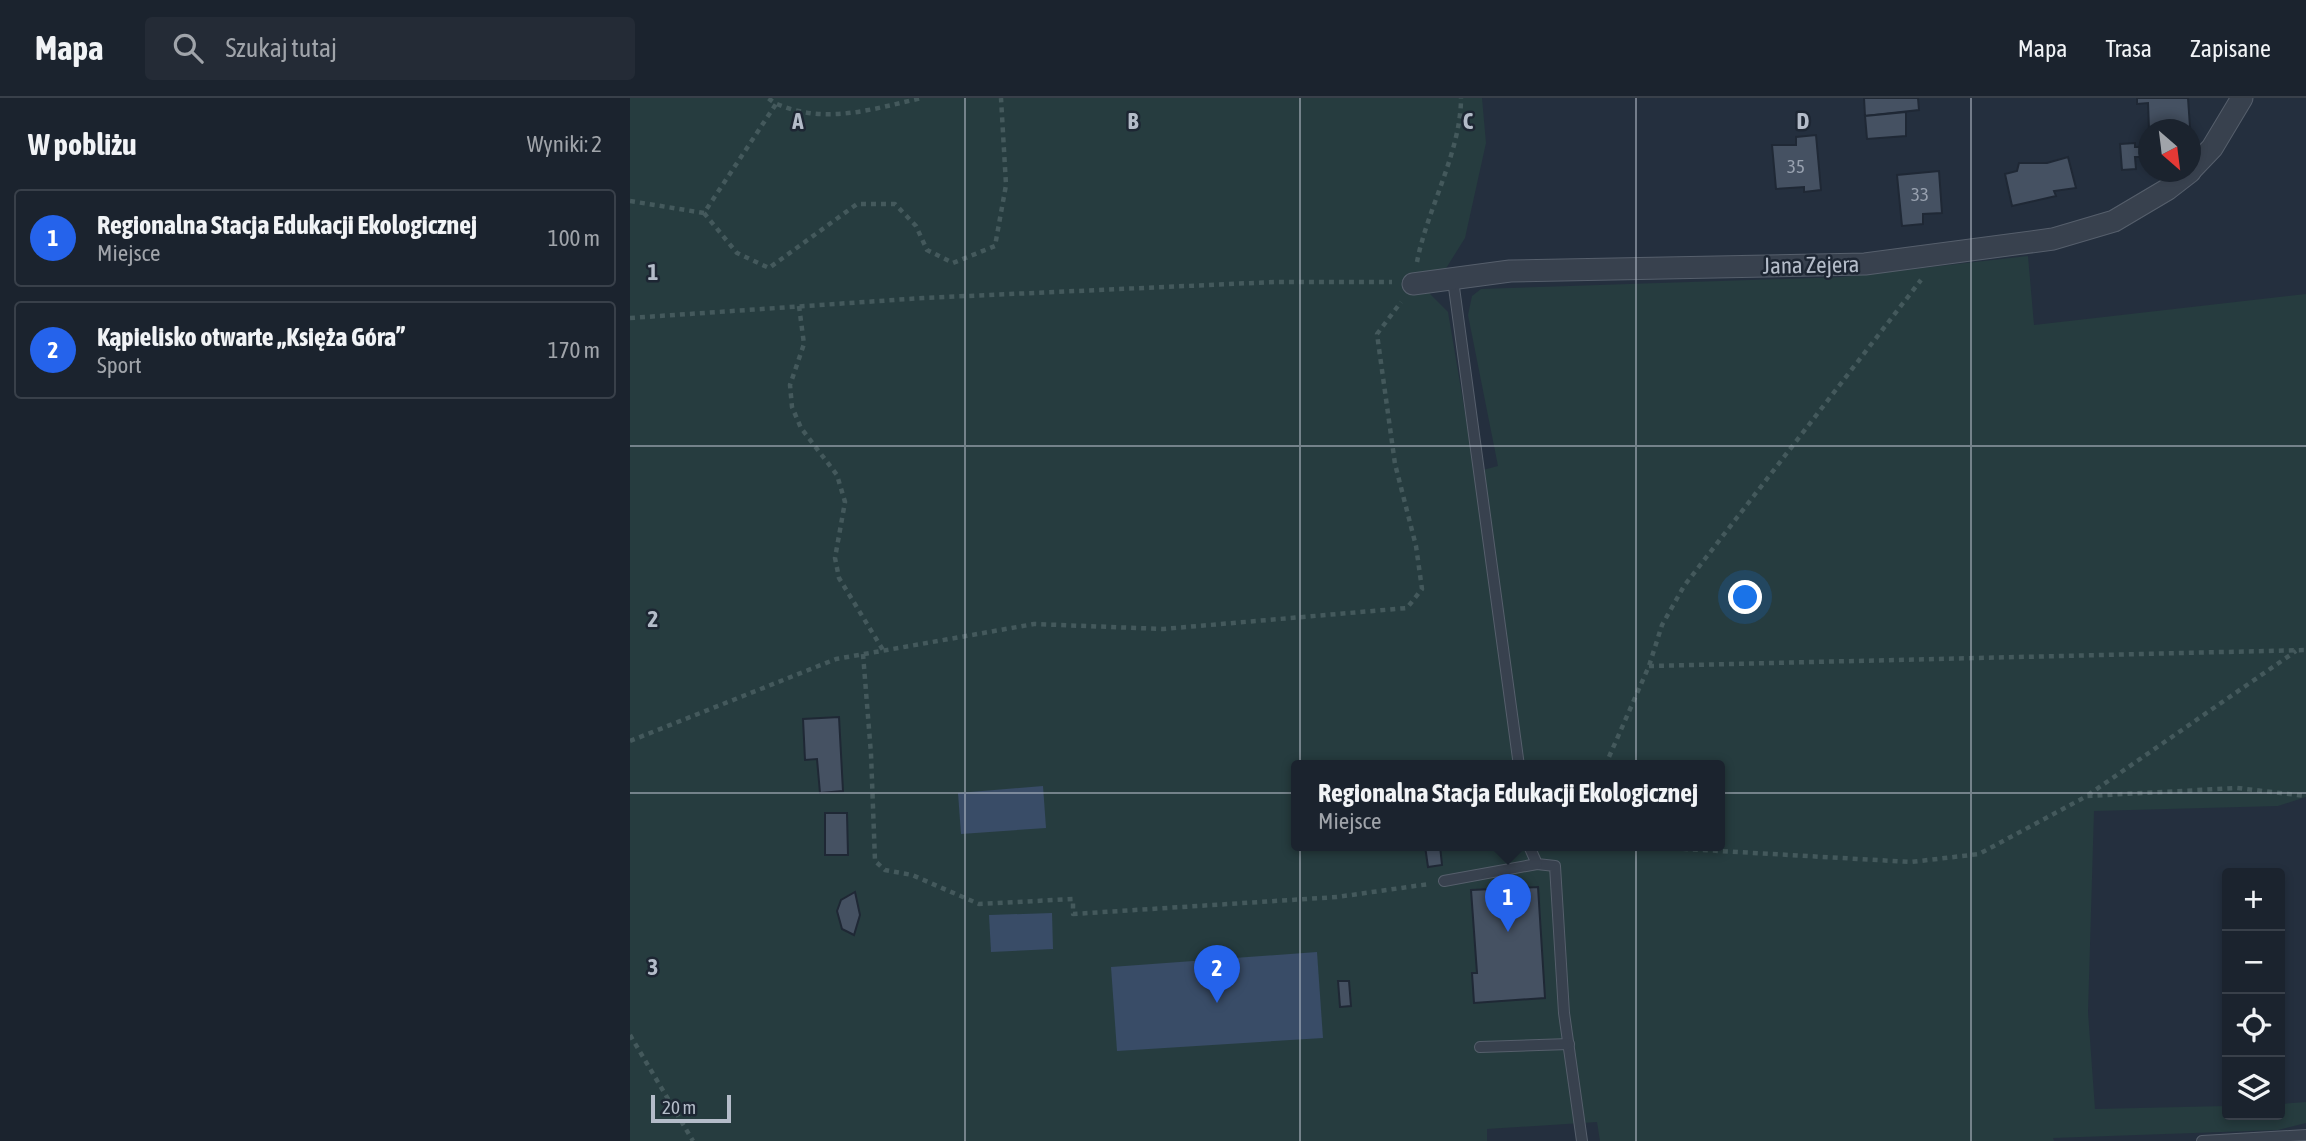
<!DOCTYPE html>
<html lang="pl">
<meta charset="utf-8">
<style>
body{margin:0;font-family:"Asap Condensed",sans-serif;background:#242b36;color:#f1f3f6}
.controls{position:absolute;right:21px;bottom:21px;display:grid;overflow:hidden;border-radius:7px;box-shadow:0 4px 10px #0003}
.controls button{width:63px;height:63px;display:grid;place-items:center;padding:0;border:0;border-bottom:2px solid #39404a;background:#1b232e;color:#f1f3f6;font:35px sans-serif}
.compass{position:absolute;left:1508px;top:21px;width:63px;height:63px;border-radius:50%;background:#1b232e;box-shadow:0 4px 10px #0003;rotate:152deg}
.scale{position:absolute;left:21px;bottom:18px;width:80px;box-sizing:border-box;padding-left:7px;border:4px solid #b4bcc9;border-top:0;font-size:19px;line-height:24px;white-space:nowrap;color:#b4bcc9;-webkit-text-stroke:5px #1d2633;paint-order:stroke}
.you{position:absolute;left:1116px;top:500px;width:24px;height:24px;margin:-18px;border:5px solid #fff;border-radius:50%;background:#1a73e8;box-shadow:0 0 0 10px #1a73e833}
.badge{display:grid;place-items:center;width:46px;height:46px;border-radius:50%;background:#2563eb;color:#fff;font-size:23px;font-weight:700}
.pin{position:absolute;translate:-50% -58px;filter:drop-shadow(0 2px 4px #0008)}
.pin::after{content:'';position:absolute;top:37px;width:24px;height:21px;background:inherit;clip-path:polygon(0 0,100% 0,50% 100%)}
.popup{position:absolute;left:661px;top:662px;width:434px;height:91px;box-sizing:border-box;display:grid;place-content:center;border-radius:7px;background:#1b232e;filter:drop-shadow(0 2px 5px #0005);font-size:23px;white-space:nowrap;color:#a0a4aa}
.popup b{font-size:26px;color:#f1f3f6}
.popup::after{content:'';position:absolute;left:50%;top:100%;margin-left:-14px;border:14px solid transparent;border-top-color:#1b232e}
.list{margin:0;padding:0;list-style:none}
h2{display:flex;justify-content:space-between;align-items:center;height:91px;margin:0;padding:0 28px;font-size:30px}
h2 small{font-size:23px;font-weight:400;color:#a0a4aa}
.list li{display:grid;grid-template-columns:46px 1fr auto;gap:21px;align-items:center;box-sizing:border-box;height:98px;margin:0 14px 14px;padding:0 14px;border:2px solid #39404a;border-radius:7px}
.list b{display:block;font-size:26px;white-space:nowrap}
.list p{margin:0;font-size:23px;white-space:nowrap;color:#a0a4aa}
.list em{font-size:23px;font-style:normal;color:#a0a4aa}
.icon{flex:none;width:38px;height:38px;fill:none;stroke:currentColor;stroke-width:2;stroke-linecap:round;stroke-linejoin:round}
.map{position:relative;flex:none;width:1676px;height:1043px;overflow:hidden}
header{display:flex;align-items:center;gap:42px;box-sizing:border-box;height:98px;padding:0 35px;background:#1b232e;border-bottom:2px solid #39404a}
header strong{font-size:33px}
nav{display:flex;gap:38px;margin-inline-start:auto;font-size:24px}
.search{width:490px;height:63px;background:#242b36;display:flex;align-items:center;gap:18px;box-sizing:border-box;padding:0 24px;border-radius:7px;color:#a0a4aa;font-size:26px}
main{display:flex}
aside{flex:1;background:#1b232e}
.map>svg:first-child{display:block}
</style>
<header>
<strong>Mapa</strong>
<div class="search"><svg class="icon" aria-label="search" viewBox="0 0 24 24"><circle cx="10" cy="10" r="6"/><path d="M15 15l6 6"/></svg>Szukaj tutaj</div>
<nav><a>Mapa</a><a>Trasa</a><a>Zapisane</a></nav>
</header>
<main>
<aside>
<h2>W pobliżu<small>Wyniki: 2</small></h2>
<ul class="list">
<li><span class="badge">1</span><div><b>Regionalna Stacja Edukacji Ekologicznej</b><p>Miejsce</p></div><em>100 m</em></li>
<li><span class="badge">2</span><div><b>Kąpielisko otwarte „Księża Góra”</b><p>Sport</p></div><em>170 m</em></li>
</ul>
</aside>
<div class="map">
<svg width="1676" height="1043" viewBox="0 0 1676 1043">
<rect width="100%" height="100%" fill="#242f3e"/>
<path fill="#263c3f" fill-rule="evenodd" d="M0,0h852l4,45 -21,95 -35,56 18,18 27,160 23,-6 -30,-151 4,-19 9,-7 361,-12 186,-21 6,69 272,-31v503l-28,9 -184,5 -6,201 7,97 132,-3v9h53v-11l26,-2v21l-28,7 -225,8 1,3h-454l-3,-19 -110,7v12h-857zM666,668h424v80h-424z"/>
<g fill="#394c67">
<path d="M413,688l3,42 -85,6 -3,-41z"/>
<path d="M422,815l1,36 -62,3 -2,-37z"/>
<path d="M687,854l6,86 -206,13 -6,-84z"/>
</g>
<g fill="#455162" stroke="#1f2835" stroke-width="2">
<path d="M1234,0h54l1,12 -54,6z"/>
<path d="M1507,0h51l2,29 -41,3 -1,-27 -11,1z"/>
<path d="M1276,14v24l-39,3 -2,-23z"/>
<path d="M1186,37l5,55 -17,2v-5l-28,2 -4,-44h24v-8z"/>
<path d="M1505,45v4h6v10h-6l1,12 -14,1 -2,-26z"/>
<path d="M1438,59l8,31 -22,3 2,5 -44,10 -7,-32 12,-3 2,-8h28z"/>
<path d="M1309,73l3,42 -19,1v10l-21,2 -5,-51z"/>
<path d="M209,619l4,74 -23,2 -3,-34 -12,1 -2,-41z"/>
<path d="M195,715h22l1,42h-23z"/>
<path d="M795,748h15l2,19 -14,2z"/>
<path d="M908,789l7,111 -71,5 -2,-30h5l-6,-83z"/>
<path d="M225,794l5,23 -6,20 -12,-6 -5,-18 4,-11z"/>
<path d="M708,883h11l2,25 -11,1z"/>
</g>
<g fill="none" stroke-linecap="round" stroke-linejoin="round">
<defs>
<g id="lane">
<path d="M823,182l66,486"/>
<path d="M899,748l8,18 18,2 9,147 18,128"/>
<path d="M814,783l93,-17"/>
<path d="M850,949l89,-3"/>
<path d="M1572,1043l104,-6"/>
</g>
<g id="street">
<path d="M1560,73l22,-23 30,-50"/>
<path d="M783,186l97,-13 355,-7 188,-25 61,-18 54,-32 22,-17"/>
</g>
</defs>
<use href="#lane" stroke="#565f6c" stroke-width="12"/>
<use href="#street" stroke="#565f6c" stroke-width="23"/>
<g stroke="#44595c" stroke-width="4.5" stroke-dasharray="5 5" stroke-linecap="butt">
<path d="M147,6c49,21 95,5 145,-6"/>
<path d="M0,103l74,12 72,-109 -8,-6"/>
<path d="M74,115l33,40 32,15 88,-64h38l21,22 11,24 26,13 42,-17 11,-61 -5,-87"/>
<path d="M787,164c10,-53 44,-110 44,-164"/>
<path d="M169,208l5,38 -14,41 2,22 9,21 36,47 8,27 -10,56 4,20 44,72"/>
<path d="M0,220l293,-20 351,-16h118"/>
<path d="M233,556l8,100 4,107 10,9 27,5 67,29 94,-5v15l264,-17 92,-13"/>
<path d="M1019,568l657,-16"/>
<path d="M0,643l206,-82 198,-35 129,5 244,-21 15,-19 -6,-43 -21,-82 -18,-130 24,-32"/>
<path d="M975,668l44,-100 13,-41 22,-39 237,-306"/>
<path d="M1458,697l208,-144"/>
<path d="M1003,748l278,16 68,-8 108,-58 150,-8 69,8"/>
<path d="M0,937l63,106"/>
</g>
<use href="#lane" stroke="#38414e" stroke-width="10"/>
<use href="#street" stroke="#38414e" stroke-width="21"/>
</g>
<path fill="none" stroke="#b4bcc9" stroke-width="2" stroke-opacity="0.55" d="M335,0v1043M670,0v1043M1006,0v1043M1341,0v1043M0,348h1676M0,695h1676"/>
<g text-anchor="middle" stroke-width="5" stroke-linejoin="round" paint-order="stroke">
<g font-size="19" fill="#98a1af">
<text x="1166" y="75">35</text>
<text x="1290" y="103">33</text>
</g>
<g font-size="23" fill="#b4bcc9" stroke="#1d2633">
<text transform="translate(1181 167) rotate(-1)" y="8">Jana Zejera</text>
</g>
</g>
<g font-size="23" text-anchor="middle" font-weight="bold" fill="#b4bcc9" stroke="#1d2633" stroke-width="5" stroke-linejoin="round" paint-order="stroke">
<text x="168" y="31">A</text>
<text x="503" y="31">B</text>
<text x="838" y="31">C</text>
<text x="1173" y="31">D</text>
<text x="23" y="182">1</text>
<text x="23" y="529">2</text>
<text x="23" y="877">3</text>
</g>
</svg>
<div class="controls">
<button>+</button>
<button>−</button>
<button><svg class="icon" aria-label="locate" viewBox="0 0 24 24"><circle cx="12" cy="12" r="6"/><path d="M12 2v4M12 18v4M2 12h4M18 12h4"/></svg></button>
<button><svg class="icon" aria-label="layers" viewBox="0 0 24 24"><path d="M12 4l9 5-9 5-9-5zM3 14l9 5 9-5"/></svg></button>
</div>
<svg class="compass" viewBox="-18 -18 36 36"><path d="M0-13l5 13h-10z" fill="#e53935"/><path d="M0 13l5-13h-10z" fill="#a0a4aa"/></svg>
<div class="scale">20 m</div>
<div class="you"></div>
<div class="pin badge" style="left:878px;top:834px">1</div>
<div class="popup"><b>Regionalna Stacja Edukacji Ekologicznej</b>Miejsce</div>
<div class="pin badge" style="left:587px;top:905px">2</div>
</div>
</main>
